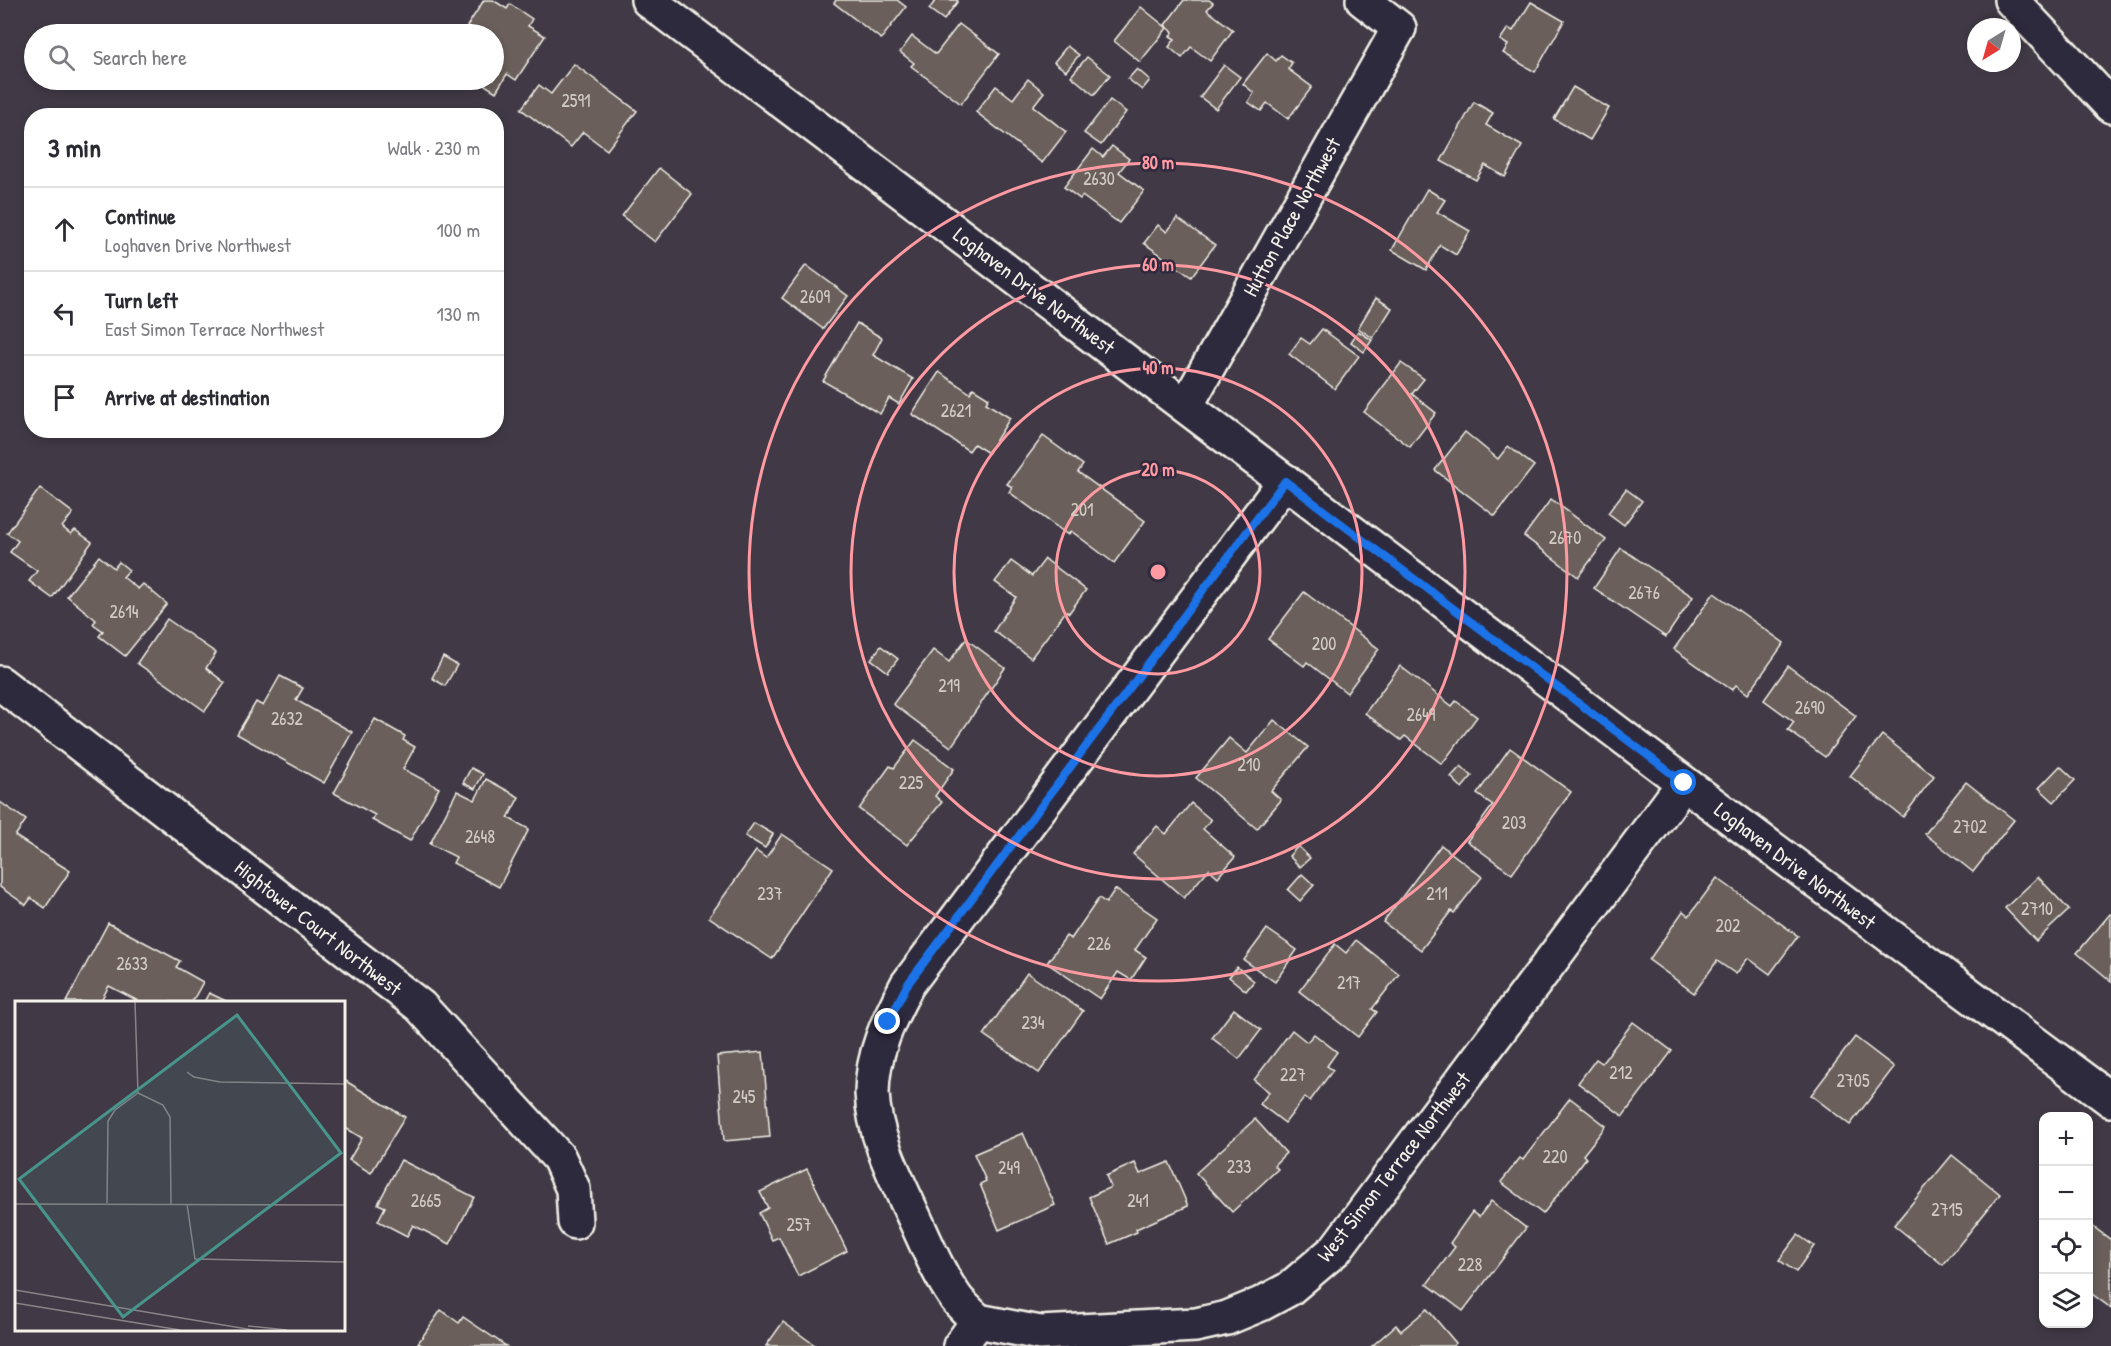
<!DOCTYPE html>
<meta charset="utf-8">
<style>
body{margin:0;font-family:"Patrick Hand",sans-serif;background:#f7f7f7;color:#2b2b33}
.controls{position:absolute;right:18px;bottom:18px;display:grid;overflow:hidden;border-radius:12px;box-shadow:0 3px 9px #0003}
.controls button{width:54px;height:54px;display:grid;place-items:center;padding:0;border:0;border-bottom:2px solid #e1e1e2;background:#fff;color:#2b2b33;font:30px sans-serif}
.compass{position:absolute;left:1967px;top:18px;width:54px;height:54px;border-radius:50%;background:#fff;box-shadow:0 3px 9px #0003;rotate:217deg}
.stop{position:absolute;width:18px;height:18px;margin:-14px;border:4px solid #1a73e8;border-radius:50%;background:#fff}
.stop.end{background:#1a73e8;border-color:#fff;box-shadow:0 2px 6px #0008}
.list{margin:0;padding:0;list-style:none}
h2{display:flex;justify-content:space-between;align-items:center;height:78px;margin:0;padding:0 24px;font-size:26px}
h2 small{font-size:20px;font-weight:400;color:#7c7c81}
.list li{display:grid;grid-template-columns:39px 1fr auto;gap:18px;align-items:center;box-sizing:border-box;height:84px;padding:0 24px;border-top:2px solid #e1e1e2}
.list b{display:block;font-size:22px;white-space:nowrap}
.list p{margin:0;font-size:20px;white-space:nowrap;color:#7c7c81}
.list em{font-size:20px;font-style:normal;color:#7c7c81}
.icon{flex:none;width:33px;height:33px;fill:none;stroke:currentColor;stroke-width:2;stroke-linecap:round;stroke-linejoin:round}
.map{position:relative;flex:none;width:2111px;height:1346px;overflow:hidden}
.search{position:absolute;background:#fff;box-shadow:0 3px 9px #0003;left:24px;top:24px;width:480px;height:66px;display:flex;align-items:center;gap:15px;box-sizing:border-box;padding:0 21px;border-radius:33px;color:#7c7c81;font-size:22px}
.panel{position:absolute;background:#fff;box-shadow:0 3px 9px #0003;left:24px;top:108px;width:480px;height:330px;border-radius:24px}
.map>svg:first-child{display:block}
</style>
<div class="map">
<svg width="2111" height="1346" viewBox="0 0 2111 1346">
<rect width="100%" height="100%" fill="#413a46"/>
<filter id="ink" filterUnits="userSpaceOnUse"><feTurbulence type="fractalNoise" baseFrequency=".0167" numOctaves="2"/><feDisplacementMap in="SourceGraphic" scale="12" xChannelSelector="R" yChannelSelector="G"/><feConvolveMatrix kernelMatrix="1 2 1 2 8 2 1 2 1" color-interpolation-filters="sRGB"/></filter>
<g filter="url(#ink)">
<g fill="#6a5f5a" stroke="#f4f1e8" stroke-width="1.5">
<path d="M484,0h9l14,9 3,-5 22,15 -4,7 17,10 -29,44 -9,-6 -11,18 -19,-12h17v-46h-32z"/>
<path d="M836,0h61l9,7 -25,32 -47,-36z"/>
<path d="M936,0h20l2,1 -14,19 -15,-11z"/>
<path d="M1184,0h25l4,3 -6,7 26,20 -23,31 -19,-14 -9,11 -13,-11 6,-8 -5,-3 3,-4 -8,-7z"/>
<path d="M1531,2l33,19 -29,51 -32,-19 5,-8 -8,-5 8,-12 5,3z"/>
<path d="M1141,7l26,21 -27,34 -26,-21z"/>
<path d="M959,24l40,30 -38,50 -50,-38 3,-3 -14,-11 12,-16 24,18z"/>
<path d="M1067,46l12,9 -13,16 -12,-9z"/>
<path d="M1267,53l9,8 5,-6 11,8 -4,6 24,18 -24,32 -21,-16 -6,8 -13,-9 6,-9 -11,-9z"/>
<path d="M1087,57l23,18 -16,20 -23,-19z"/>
<path d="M574,64l63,47 -30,39 -24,-18 -12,15 -50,-38 18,-24 12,9z"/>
<path d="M1224,65l16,12 -24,32 -16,-12z"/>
<path d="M1137,69l13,11 -8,10 -14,-11z"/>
<path d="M1028,79l16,13 -11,14 33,26 -24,31 -66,-51 20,-26 17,13z"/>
<path d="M1573,87l36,21 -19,32 -36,-21z"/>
<path d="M1110,100l16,12 -25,33 -17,-12z"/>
<path d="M1474,102l19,11 -7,12 36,21 -17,31 -20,-12 -9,15 -35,-19z"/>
<path d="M1112,146l17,13 -10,13 25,19 -25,32 -37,-27 -2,3 -16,-12 29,-38 10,8z"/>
<path d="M659,168l33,26 -37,48 -33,-26z"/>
<path d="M1427,189l18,11 -8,12 33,19 -14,24 -16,-10 -14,25 -34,-20z"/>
<path d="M1177,218l38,27 -24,32 -47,-34 14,-18 9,7z"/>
<path d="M806,265l42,31 -25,33 -41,-31z"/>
<path d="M1376,298l16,10 -19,30 -15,-10z"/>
<path d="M857,323l25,15 -9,17 40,24 -14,25 -10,-6 -9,16 -57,-33z"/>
<path d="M1322,329l37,27 -24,33 -46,-35 12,-16 9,6z"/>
<path d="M1358,331l14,9 -8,12 -13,-10z"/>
<path d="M1401,363l23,16 -12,15 24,19 -26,34 -46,-35z"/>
<path d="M939,372l31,21 3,-5 16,10 -3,5 24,15 -22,35 -14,-9 -5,7 -57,-37z"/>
<path d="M1465,432l33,27 10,-13 26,20 -39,50 -60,-46z"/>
<path d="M1043,436l40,29 -5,7 67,49 -31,42 -43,-32 -3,4 -59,-43 3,-5 -5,-3z"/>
<path d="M40,488l33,25 -11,14 9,7 4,-4 17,12 -40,56 -23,-17 8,-10 -27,-19 8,-11 -11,-8z"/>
<path d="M1626,489l16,12 -18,24 -16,-12z"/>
<path d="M1551,499l55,41 -28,37 -54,-41z"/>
<path d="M1621,548l72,49 -27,40 -72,-49z"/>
<path d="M99,556l15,12 5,-6 10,8 -6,7 15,12 5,-5 24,20 -42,52 -26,-20 4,-5 -10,-7 3,-4 -29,-24z"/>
<path d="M1045,559l41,31 -17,23 -3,-2 -35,47 -37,-27 22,-34 -21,-15 16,-21 21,15z"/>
<path d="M1304,592l75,57 -32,44 -40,-31 -3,4 -36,-27z"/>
<path d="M1714,593l70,50 -36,51 -12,-9 -4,5 -58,-41z"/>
<path d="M167,619l49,34 -10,15 19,15 -20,28 -68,-48z"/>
<path d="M966,639l39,29 -54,79 -58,-43 40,-54 16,12z"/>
<path d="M881,646l17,13 -10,13 -17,-13z"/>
<path d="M443,657l14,8 -12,21 -13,-8z"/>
<path d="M1400,666l52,40 4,-5 21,16 -35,47 -37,-28 -4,4 -36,-27z"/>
<path d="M1788,666l68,50 -31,41 -37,-27 6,-8 -30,-22z"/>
<path d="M280,676l23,12 -7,12 56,32 -28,51 -87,-49 19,-32 7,4z"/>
<path d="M375,719l30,17 -2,4 12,7 -12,22 36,19 -29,53 -38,-21 3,-5 -41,-22z"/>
<path d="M1274,720l34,27 -37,44 10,9 -24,29 -61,-51 33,-40 18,15z"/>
<path d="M1882,735l52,41 -31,41 -53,-41z"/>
<path d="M915,740l39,29 -19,27 7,6 -35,43 -48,-36 31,-43 4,2z"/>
<path d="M1510,748l61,44 -59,82 -45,-33 26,-36 -16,-11z"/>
<path d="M1461,766l11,10 -10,12 -11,-11z"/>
<path d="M2060,766l15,14 -21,22 -15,-14z"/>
<path d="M471,768l12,6 -8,15 -12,-6z"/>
<path d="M486,779l33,18 -11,21 21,11 -30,58 -46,-24 3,-6 -26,-13 27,-53 18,9z"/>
<path d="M1966,782l48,38 -41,52 -48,-38z"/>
<path d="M0,802l26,18 -11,16 55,35 -25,37 -14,-10 -5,7 -26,-18z"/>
<path d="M1191,803l20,17 -8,9 32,28 -17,20 -9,-8 -25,29 -51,-44 24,-28 9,8z"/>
<path d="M754,823l19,11 -8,14 -20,-12z"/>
<path d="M782,834l51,34 -61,91 -63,-42 47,-66 10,7z"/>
<path d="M1441,845l41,32 -28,36 -3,-2 -30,39 -38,-28z"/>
<path d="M1298,846l12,12 -10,9 -11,-11z"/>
<path d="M1302,874l12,11 -14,16 -12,-11z"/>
<path d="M2038,877l31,33 -33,31 -31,-33z"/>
<path d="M1717,878l81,58 -28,38 -22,-16 -12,16 -19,-13 -23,32 -45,-33 34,-49 6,5z"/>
<path d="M1115,889l42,29 -22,32 11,7 -15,23 -13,-8 -18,27 -53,-36 19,-27 5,3 28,-41 7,5z"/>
<path d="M2110,914l1,1v66l-34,-28z"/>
<path d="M108,923l72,38 -4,6 27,15 -11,20h-52l-31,-16 -9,16h-34z"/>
<path d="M1267,929l30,21 -22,32 -31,-22z"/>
<path d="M1356,940l43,34 -27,35 5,3 -19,25 -59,-46 36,-47 11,9z"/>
<path d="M1237,967l17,14 -8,10 -17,-14z"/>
<path d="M1027,973l56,38 -44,62 -55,-38z"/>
<path d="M209,993l19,9h-24z"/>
<path d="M1234,1009l27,21 -22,29 -27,-21z"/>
<path d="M1633,1022l39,29 -49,65 -45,-33 18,-24 6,4z"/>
<path d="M1292,1030l15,12 7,-8 23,18 -10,14 6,4 -23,31 -5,-4 -20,26 -25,-19 9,-12 -15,-12z"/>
<path d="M1855,1037l39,30 -44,58 -39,-30z"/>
<path d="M763,1052l7,85 -46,4 -7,-85z"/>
<path d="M344,1080l61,37 -34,56 -22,-13 13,-22 -18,-11z"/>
<path d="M1570,1098l36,28 -23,29 3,3 -43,56 -42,-32 19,-24 3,2z"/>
<path d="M1255,1119l31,34 -12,12 4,4 -46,43 -36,-39z"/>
<path d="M1023,1133l32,72 -56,25 -19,-46 6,-3 -12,-27z"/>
<path d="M1952,1155l48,39 -57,71 -49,-40z"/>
<path d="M401,1160l73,37 -24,47 -37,-19 -6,11 -29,-15 7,-14 -7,-3z"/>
<path d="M1169,1162l19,44 -52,23 1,3 -28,12 -20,-47 22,-10 -5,-11 29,-13 5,11z"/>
<path d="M807,1169l40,82 -49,25 -19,-39 -7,3 -13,-27 9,-5 -8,-16z"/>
<path d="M1491,1201l35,27 -63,83 -36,-27 28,-37 -5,-4 22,-31 7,5z"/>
<path d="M2088,1223l23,17v68l-23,-17z"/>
<path d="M1798,1235l16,11 -18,26 -17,-12z"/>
<path d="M1427,1309l29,34 -3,3h-81l24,-21 5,6z"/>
<path d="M441,1310l18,13 4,-6 43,29h-83l-5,-3z"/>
<path d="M783,1322l33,24h-50z"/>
</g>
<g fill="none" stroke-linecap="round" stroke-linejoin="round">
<defs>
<g id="minor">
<path d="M648,0l1036,783 427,317"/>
<path d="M1186,406l213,-378 -36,-28"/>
<path d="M0,683l420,323 139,152 14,31 2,33"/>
<path d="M978,1321c-7,-7 -16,-15 -22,-23 -18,-25 -29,-53 -42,-81 -18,-39 -40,-80 -42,-124 0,-39 17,-74 35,-108l378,-504"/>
<path d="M978,1321l62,12 156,-8 31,-7 34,-14 28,-15 46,-39 349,-467"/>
<path d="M960,1346l18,-25"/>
</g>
<path id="highway" d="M2011,0l100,106"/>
</defs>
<use href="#minor" stroke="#f4f1e8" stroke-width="38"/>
<use href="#highway" stroke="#f4f1e8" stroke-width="38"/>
<use href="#minor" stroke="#2f2a3d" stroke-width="33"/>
<use href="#highway" stroke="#2f2a3d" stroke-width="33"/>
</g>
</g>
<g fill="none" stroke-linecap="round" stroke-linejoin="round" filter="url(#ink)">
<path stroke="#1a73e8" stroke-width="8" d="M888,1022l19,-37 378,-504 399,302"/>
</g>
<g fill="none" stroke="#ff9aa2" stroke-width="3">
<circle cx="1158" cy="572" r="102"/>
<circle cx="1158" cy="572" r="204"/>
<circle cx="1158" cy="572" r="307"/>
<circle cx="1158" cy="572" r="409"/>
</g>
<g text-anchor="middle" stroke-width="5" stroke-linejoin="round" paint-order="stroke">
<g font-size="18" fill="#d2ccc4">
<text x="576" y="107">2591</text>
<text x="1099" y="185">2630</text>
<text x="815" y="303">2609</text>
<text x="956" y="417">2621</text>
<text x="1082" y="516">201</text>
<text x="1565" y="544">2670</text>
<text x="1644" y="599">2676</text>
<text x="124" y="618">2614</text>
<text x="1324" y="650">200</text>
<text x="949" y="692">219</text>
<text x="1810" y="714">2690</text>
<text x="1421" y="721">2649</text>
<text x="287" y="725">2632</text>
<text x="1249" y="771">210</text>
<text x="911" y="789">225</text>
<text x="1514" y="829">203</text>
<text x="1970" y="833">2702</text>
<text x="480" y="843">2648</text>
<text x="770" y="900">237</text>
<text x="1437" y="900">211</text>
<text x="2037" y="915">2710</text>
<text x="1728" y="932">202</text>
<text x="1099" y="950">226</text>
<text x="132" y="970">2633</text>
<text x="1349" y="989">217</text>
<text x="1033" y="1029">234</text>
<text x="1621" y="1079">212</text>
<text x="1293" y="1081">227</text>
<text x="1853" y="1087">2705</text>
<text x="744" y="1103">245</text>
<text x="1555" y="1163">220</text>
<text x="1239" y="1173">233</text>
<text x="1009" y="1174">249</text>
<text x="426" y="1207">2665</text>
<text x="1138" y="1207">241</text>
<text x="1947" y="1216">2715</text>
<text x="799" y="1231">257</text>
<text x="1470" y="1271">228</text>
</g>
<g font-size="21" fill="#f4f1e8" stroke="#2f2a3d">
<text transform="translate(1292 217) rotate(-61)" y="7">Hutton Place Northwest</text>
<text transform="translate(1034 291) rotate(37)" y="7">Loghaven Drive Northwest</text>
<text transform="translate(1795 866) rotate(37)" y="7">Loghaven Drive Northwest</text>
<text transform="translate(318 928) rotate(38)" y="7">Hightower Court Northwest</text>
<text transform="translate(1394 1167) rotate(-52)" y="7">West Simon Terrace Northwest</text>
</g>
</g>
<g transform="translate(15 1001)">
<rect width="330" height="330" fill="#413a46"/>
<path fill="none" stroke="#898387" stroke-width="1.5" d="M120,1l3,91M172,71l7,5 26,5 125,2M123,92l25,12 7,12 1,87M92,202l1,-82 7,-11 23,-17M0,203l330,1M172,203l8,55 150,3M0,289l238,40M0,302l165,27M233,325l39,4"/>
<path fill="#48958c" fill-opacity="0.15" stroke="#48958c" stroke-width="3" d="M222,14l104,138 -218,164 -104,-138z"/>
<rect width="330" height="330" fill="none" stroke="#f4f1e8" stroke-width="3"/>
</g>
<circle cx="1158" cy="572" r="9" fill="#ff9aa2" stroke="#2f2a3d" stroke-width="3"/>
<g font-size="18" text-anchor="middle" font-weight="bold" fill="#ff9aa2" stroke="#2f2a3d" stroke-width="5" stroke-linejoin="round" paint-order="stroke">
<text x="1158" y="169">80 m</text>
<text x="1158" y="271">60 m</text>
<text x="1158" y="374">40 m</text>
<text x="1158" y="476">20 m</text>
</g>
</svg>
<div class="controls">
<button>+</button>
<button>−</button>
<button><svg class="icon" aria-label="locate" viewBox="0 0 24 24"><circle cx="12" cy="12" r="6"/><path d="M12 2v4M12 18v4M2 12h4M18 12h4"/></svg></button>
<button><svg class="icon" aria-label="layers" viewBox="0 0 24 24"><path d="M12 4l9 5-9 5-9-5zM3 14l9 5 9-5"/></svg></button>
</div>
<svg class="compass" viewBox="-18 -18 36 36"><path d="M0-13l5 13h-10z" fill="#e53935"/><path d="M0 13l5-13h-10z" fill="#7c7c81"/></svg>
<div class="stop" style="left:1684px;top:783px"></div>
<div class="stop end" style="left:888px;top:1022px"></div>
<div class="search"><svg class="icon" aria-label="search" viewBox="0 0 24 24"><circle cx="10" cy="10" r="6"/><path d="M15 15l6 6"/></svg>Search here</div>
<section class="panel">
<h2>3 min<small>Walk · 230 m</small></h2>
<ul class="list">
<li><svg class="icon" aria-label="ahead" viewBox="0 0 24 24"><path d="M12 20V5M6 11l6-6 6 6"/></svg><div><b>Continue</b><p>Loghaven Drive Northwest</p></div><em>100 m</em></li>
<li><svg class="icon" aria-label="left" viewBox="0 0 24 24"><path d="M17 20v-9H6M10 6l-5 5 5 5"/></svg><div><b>Turn left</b><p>East Simon Terrace Northwest</p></div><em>130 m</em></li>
<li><svg class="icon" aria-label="arrive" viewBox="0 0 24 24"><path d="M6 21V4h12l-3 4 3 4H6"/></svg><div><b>Arrive at destination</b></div></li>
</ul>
</section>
</div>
